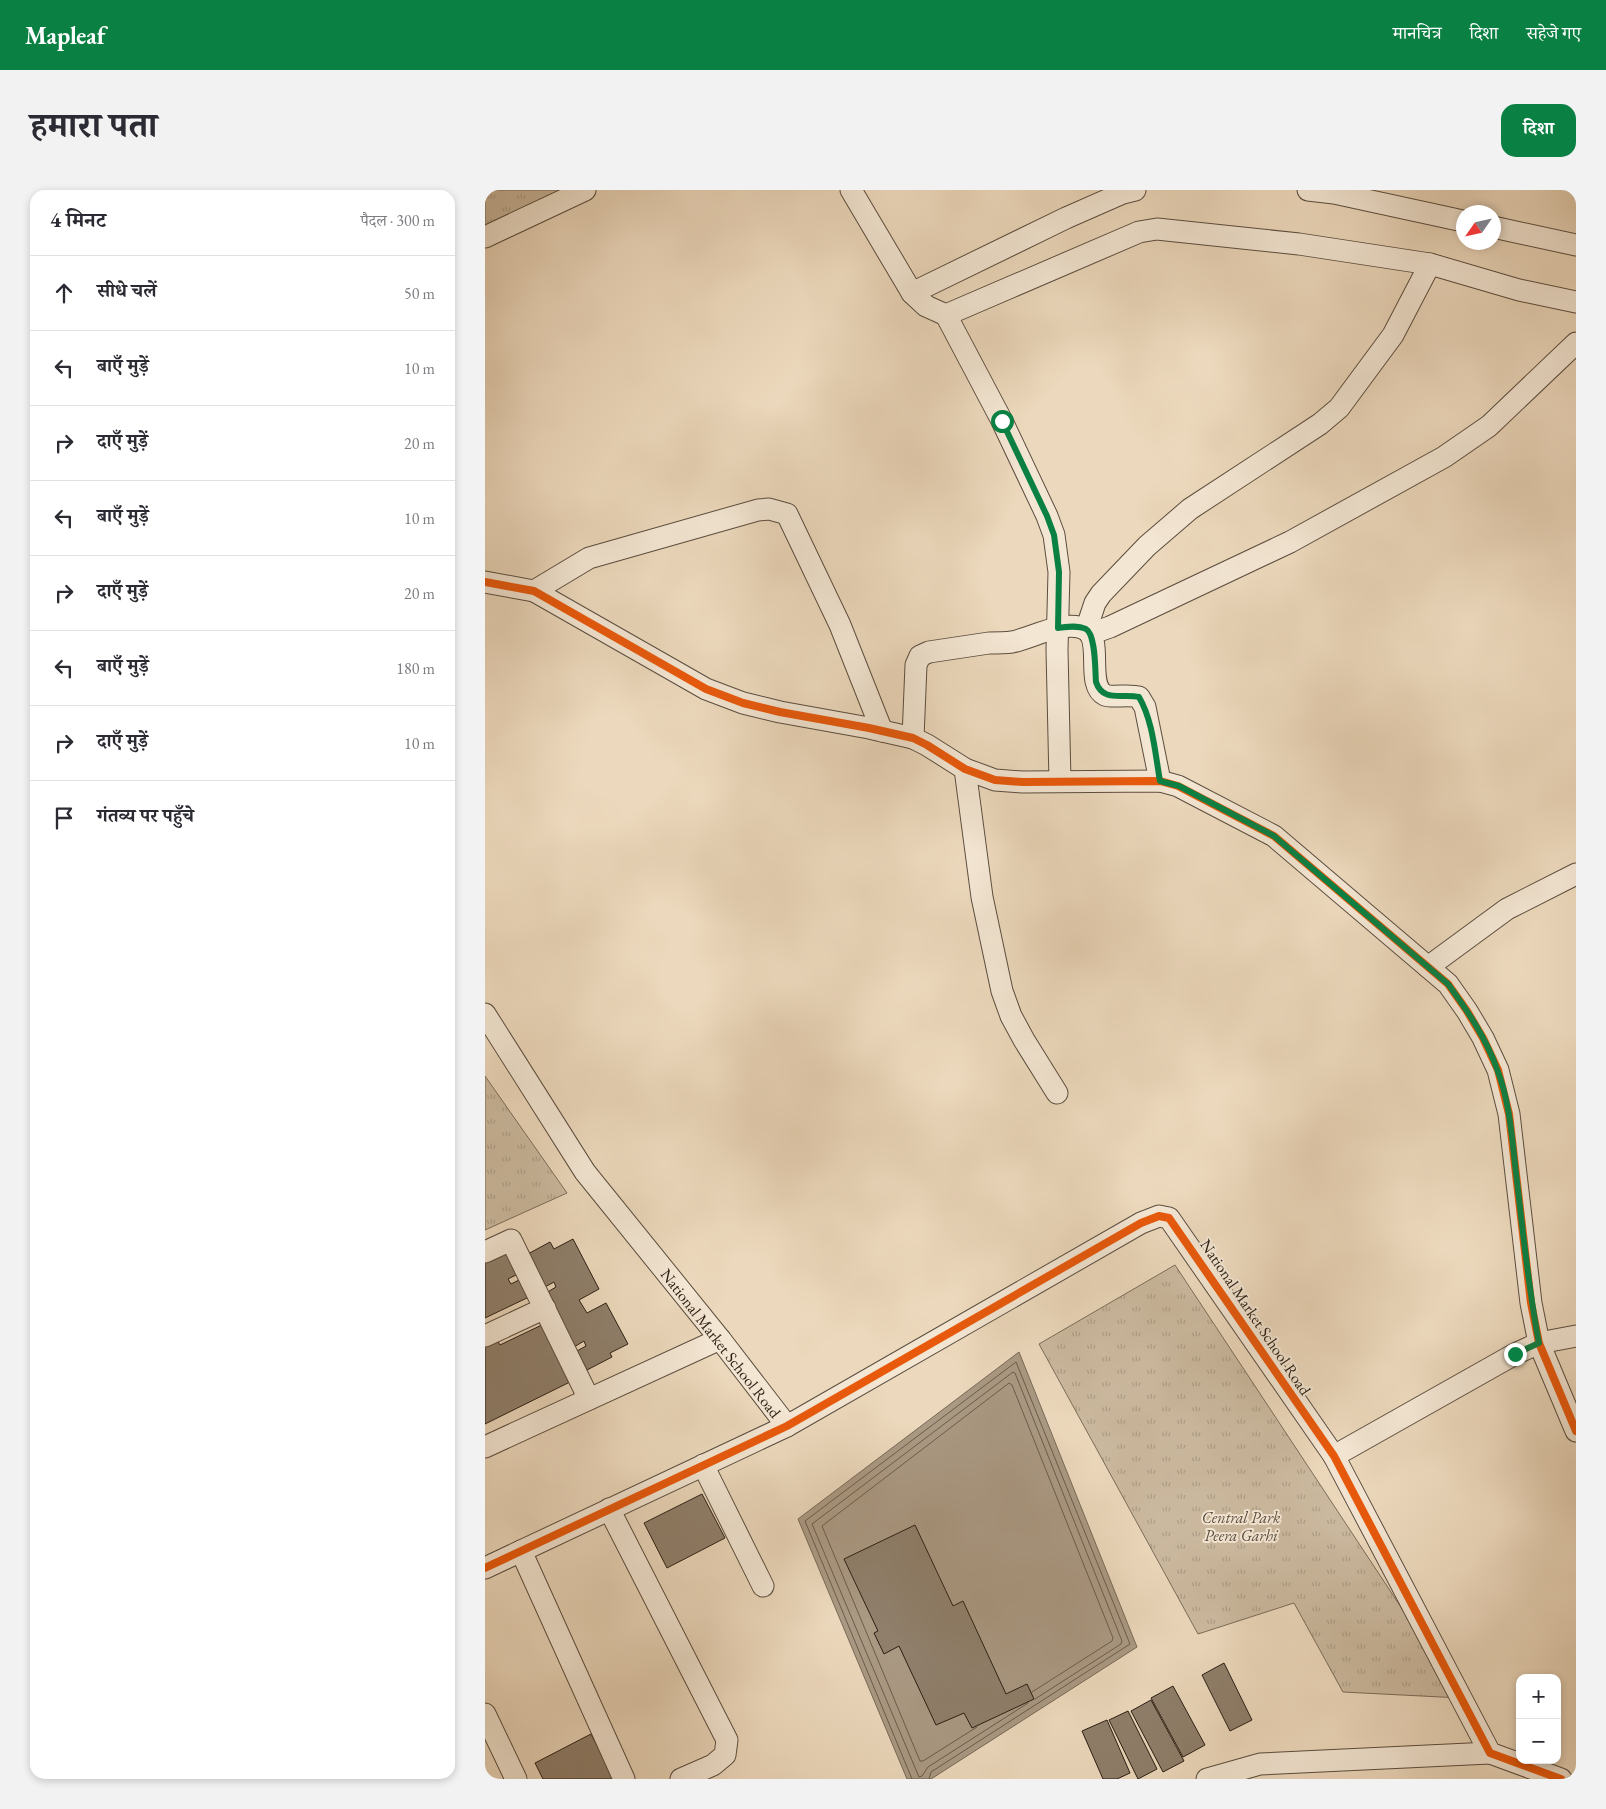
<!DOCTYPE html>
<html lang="hi">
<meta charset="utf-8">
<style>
body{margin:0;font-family:"EB Garamond","Noto Serif Devanagari",serif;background:#f2f2f3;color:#2b2b33}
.controls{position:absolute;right:15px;bottom:15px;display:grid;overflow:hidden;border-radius:10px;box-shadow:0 2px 8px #0003}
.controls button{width:45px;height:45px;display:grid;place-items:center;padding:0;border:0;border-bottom:1px solid #e1e1e2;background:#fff;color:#2b2b33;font:25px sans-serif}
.compass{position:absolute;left:971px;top:15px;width:45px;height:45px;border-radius:50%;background:#fff;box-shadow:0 2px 8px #0003;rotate:236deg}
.stop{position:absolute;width:15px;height:15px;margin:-11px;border:4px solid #0b8043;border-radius:50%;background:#fff}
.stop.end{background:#0b8043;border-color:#fff;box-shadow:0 1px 5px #0008}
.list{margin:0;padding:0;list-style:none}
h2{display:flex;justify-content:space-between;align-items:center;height:65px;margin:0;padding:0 20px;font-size:21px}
h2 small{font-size:16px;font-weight:400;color:#7c7c81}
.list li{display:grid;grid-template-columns:32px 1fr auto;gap:15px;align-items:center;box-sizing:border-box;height:75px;padding:0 20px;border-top:1px solid #e1e1e2}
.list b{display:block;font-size:19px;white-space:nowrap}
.list em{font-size:16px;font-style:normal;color:#7c7c81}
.icon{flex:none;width:28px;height:28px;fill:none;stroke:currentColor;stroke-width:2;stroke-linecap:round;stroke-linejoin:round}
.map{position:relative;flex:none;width:1091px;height:1589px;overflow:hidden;border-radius:15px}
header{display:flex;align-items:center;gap:30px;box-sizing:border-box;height:70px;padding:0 25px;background:#0b8043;color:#fff}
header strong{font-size:24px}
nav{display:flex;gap:28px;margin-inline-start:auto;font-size:18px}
.intro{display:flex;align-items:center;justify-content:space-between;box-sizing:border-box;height:120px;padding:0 30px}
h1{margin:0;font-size:35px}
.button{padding:12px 22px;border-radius:15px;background:#0b8043;color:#fff;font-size:18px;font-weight:700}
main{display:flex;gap:30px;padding:0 30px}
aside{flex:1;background:#fff;border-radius:15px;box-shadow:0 2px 8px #0003}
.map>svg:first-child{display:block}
</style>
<header>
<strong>Mapleaf</strong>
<nav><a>मानचित्र</a><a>दिशा</a><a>सहेजे गए</a></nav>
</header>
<div class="intro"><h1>हमारा पता</h1><a class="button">दिशा</a></div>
<main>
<aside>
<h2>4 मिनट<small>पैदल · 300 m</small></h2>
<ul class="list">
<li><svg class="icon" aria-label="ahead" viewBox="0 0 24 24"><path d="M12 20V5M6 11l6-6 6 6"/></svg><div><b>सीधे चलें</b></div><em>50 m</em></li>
<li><svg class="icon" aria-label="left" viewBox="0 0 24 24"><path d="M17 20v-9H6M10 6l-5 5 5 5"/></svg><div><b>बाएँ मुड़ें</b></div><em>10 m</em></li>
<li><svg class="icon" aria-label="right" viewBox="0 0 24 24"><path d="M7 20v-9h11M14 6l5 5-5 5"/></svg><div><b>दाएँ मुड़ें</b></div><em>20 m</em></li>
<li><svg class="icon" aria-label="left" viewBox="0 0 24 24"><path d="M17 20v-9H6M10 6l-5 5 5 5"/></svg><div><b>बाएँ मुड़ें</b></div><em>10 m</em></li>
<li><svg class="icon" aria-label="right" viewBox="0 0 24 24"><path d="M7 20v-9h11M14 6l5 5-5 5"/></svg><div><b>दाएँ मुड़ें</b></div><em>20 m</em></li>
<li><svg class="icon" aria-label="left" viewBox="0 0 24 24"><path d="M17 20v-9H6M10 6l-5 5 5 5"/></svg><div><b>बाएँ मुड़ें</b></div><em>180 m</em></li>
<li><svg class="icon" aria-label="right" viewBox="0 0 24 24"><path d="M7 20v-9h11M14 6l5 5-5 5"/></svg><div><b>दाएँ मुड़ें</b></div><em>10 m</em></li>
<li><svg class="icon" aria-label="arrive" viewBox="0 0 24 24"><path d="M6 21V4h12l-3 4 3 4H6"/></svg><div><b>गंतव्य पर पहुँचे</b></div></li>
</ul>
</aside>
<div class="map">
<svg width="1091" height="1589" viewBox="0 0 1091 1589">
<defs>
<pattern id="park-tufts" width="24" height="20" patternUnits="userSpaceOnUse" patternTransform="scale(1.25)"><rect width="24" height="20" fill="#cbb99f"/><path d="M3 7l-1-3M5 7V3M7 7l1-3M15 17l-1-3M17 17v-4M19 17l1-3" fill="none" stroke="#ae9f88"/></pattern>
</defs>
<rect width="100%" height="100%" fill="#ecd8bc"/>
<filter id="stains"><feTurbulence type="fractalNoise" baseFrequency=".004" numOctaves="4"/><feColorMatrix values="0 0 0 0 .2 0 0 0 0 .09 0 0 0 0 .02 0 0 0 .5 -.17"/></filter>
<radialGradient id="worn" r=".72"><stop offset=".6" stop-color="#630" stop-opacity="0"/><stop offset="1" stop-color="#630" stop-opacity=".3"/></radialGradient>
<g fill="url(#park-tufts)" stroke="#7b6c5a">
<path d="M0,0h89l-89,38z"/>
<path d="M0,886l82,117 -82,37z"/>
<path d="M690,1075l286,433 -118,-6 -49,-89 -96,31 -159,-290z"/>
</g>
<path fill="#aa9983" stroke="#776857" d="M534,1162l118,295 -206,132h-24l-109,-260z"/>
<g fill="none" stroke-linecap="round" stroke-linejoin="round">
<g stroke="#6a5c4c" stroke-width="1">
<path d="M543,1513l-100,64 -6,9 -3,1 -107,-253 201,-152 2,1 107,268 -1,3 -86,55"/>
<path d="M492,1537l-54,34h-3l-98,-235 187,-143 3,2 101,253 -1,3 -80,51"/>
<path d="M427,1589l-107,-258 211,-159 114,282 -199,128 -2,7"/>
</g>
</g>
<g fill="#8f7f6b" stroke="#2b1f14">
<path d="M88,1049l26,50 -20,11 8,13 19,-10 22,41 -18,9 2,4 -25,13 -10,-19 9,-5 -2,-5 -10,6 -28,-54 10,-6 -2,-5 -11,6 -17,-33 24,-13 4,7z"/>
<path d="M21,1060l12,24 -10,5 3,5 10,-5 8,18 -44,21v-58z"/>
<path d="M63,1132l28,57 -91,45v-78l12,-6 3,5z"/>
<path d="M217,1304l23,44 -58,30 -23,-45z"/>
<path d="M430,1335l38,81 10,-5 43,93 21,-10 7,15 -62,29 -8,-15 -28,12 -37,-79 -15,8 -10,-21 4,-2 -34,-72z"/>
<path d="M739,1473l28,57 -22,11 -28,-56z"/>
<path d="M688,1496l32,59 -22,12 -32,-59z"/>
<path d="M666,1510l33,61 -21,11 -32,-61z"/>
<path d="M643,1521l29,58 -19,10 -29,-59z"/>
<path d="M622,1530l23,53 -13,6h-14l-21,-48z"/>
<path d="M106,1544l23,45h-71l-8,-16z"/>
</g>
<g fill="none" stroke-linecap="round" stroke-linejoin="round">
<defs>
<g id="street">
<path d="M366,0l61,103 14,13 20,9 193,-83 18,-3 142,15 131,20 89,26 57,12"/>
<path d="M823,0l26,3 129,28"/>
<path d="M1008,37l83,18"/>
<path d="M0,47l100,-47"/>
<path d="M427,103l154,-75 57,-25 12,-3"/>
<path d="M461,125l56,106 45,95 7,19 5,37 -2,78 3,131"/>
<path d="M0,392l49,9 172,98 37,14 37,9 89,16 44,10 14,7 38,24 30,11 27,2 138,-1 18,5 96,50 174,148 19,27 16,27 15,32 11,44 22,189 8,40 37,88"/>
<path d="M49,401l55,-33 169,-48 11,-1 18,5 53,111 42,106"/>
<path d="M601,440l9,-27 6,-9 46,-48 43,-37 130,-85 19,-16 54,-73 37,-71"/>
<path d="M605,444l20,-7 180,-85 154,-85 45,-31 87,-83"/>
<path d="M428,548l3,-73 4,-9 9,-4c20,-3 40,-6 60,-9 7,0 15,0 23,-1 20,-4 53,-23 73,-13 19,10 0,56 20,66 6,3 24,-1 34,2l6,10 15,74"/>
<path d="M480,579l17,128 20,94 9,25 13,24 33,53"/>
<path d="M943,777l79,-58 69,-35"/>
<path d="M0,824l100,158 135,167 67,87"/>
<path d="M0,1062l26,-12 78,159"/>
<path d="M0,1146l60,-28"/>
<path d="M0,1257l235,-108"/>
<path d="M849,1266l181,-102 24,-11 37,-7"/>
<path d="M218,1275l60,121"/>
<path d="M124,1319l118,231 -2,15 -12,10 -32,14"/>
<path d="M36,1361l103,228"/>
<path d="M0,1378l302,-142 354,-203 18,-7 10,2 165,238 156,297 71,26"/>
<path d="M0,1524l31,65"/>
<path d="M722,1589l53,-15 230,-11"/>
</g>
</defs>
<use href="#street" stroke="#5b4d3e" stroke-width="23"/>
<use href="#street" stroke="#f3e6d3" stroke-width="21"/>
<defs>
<g id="cycleway">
<path d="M0,392l49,9 172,98 37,14 37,9 89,16 44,10 14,7 38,24 30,11 27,2 138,-1 18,5 96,50 174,148 19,27 16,27 15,32 11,44 22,189 8,40 37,88"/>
<path d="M0,1378l302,-142 354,-203 18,-7 10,2 165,238 156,297 71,26"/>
</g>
</defs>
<use href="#cycleway" stroke="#f3e6d3" stroke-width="11"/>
<use href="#cycleway" stroke="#e8590c" stroke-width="8"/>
</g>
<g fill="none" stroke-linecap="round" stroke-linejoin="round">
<path stroke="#0b8043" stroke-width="6" d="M517,231l45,95 7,19 5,37 -1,56c9,-1 19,-3 28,1 10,6 9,42 10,53 7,21 27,11 43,15 14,24 16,56 21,84l19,5 95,50 174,148c19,26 38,54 49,85 13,33 15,70 19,104 7,57 12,114 23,170l-24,11"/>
</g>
<g text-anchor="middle" stroke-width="4" stroke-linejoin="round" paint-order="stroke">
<g font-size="16" fill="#2b1f14" stroke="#f3e6d3">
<text transform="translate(771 1127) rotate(56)" y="6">National Market School Road</text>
<text transform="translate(236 1153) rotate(52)" y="6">National Market School Road</text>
</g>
<g font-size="16" font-style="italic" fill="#5b4d3e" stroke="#f3e6d3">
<text x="756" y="1333">Central Park<tspan x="756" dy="18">Peera Garhi</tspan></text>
</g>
</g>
<rect width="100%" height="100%" filter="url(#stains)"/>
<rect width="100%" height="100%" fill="url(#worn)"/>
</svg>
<div class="controls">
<button>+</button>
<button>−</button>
</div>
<svg class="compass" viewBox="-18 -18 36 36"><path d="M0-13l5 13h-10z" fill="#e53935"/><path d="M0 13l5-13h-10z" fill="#7c7c81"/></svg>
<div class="stop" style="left:517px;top:231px"></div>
<div class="stop end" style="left:1030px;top:1164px"></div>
</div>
</main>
